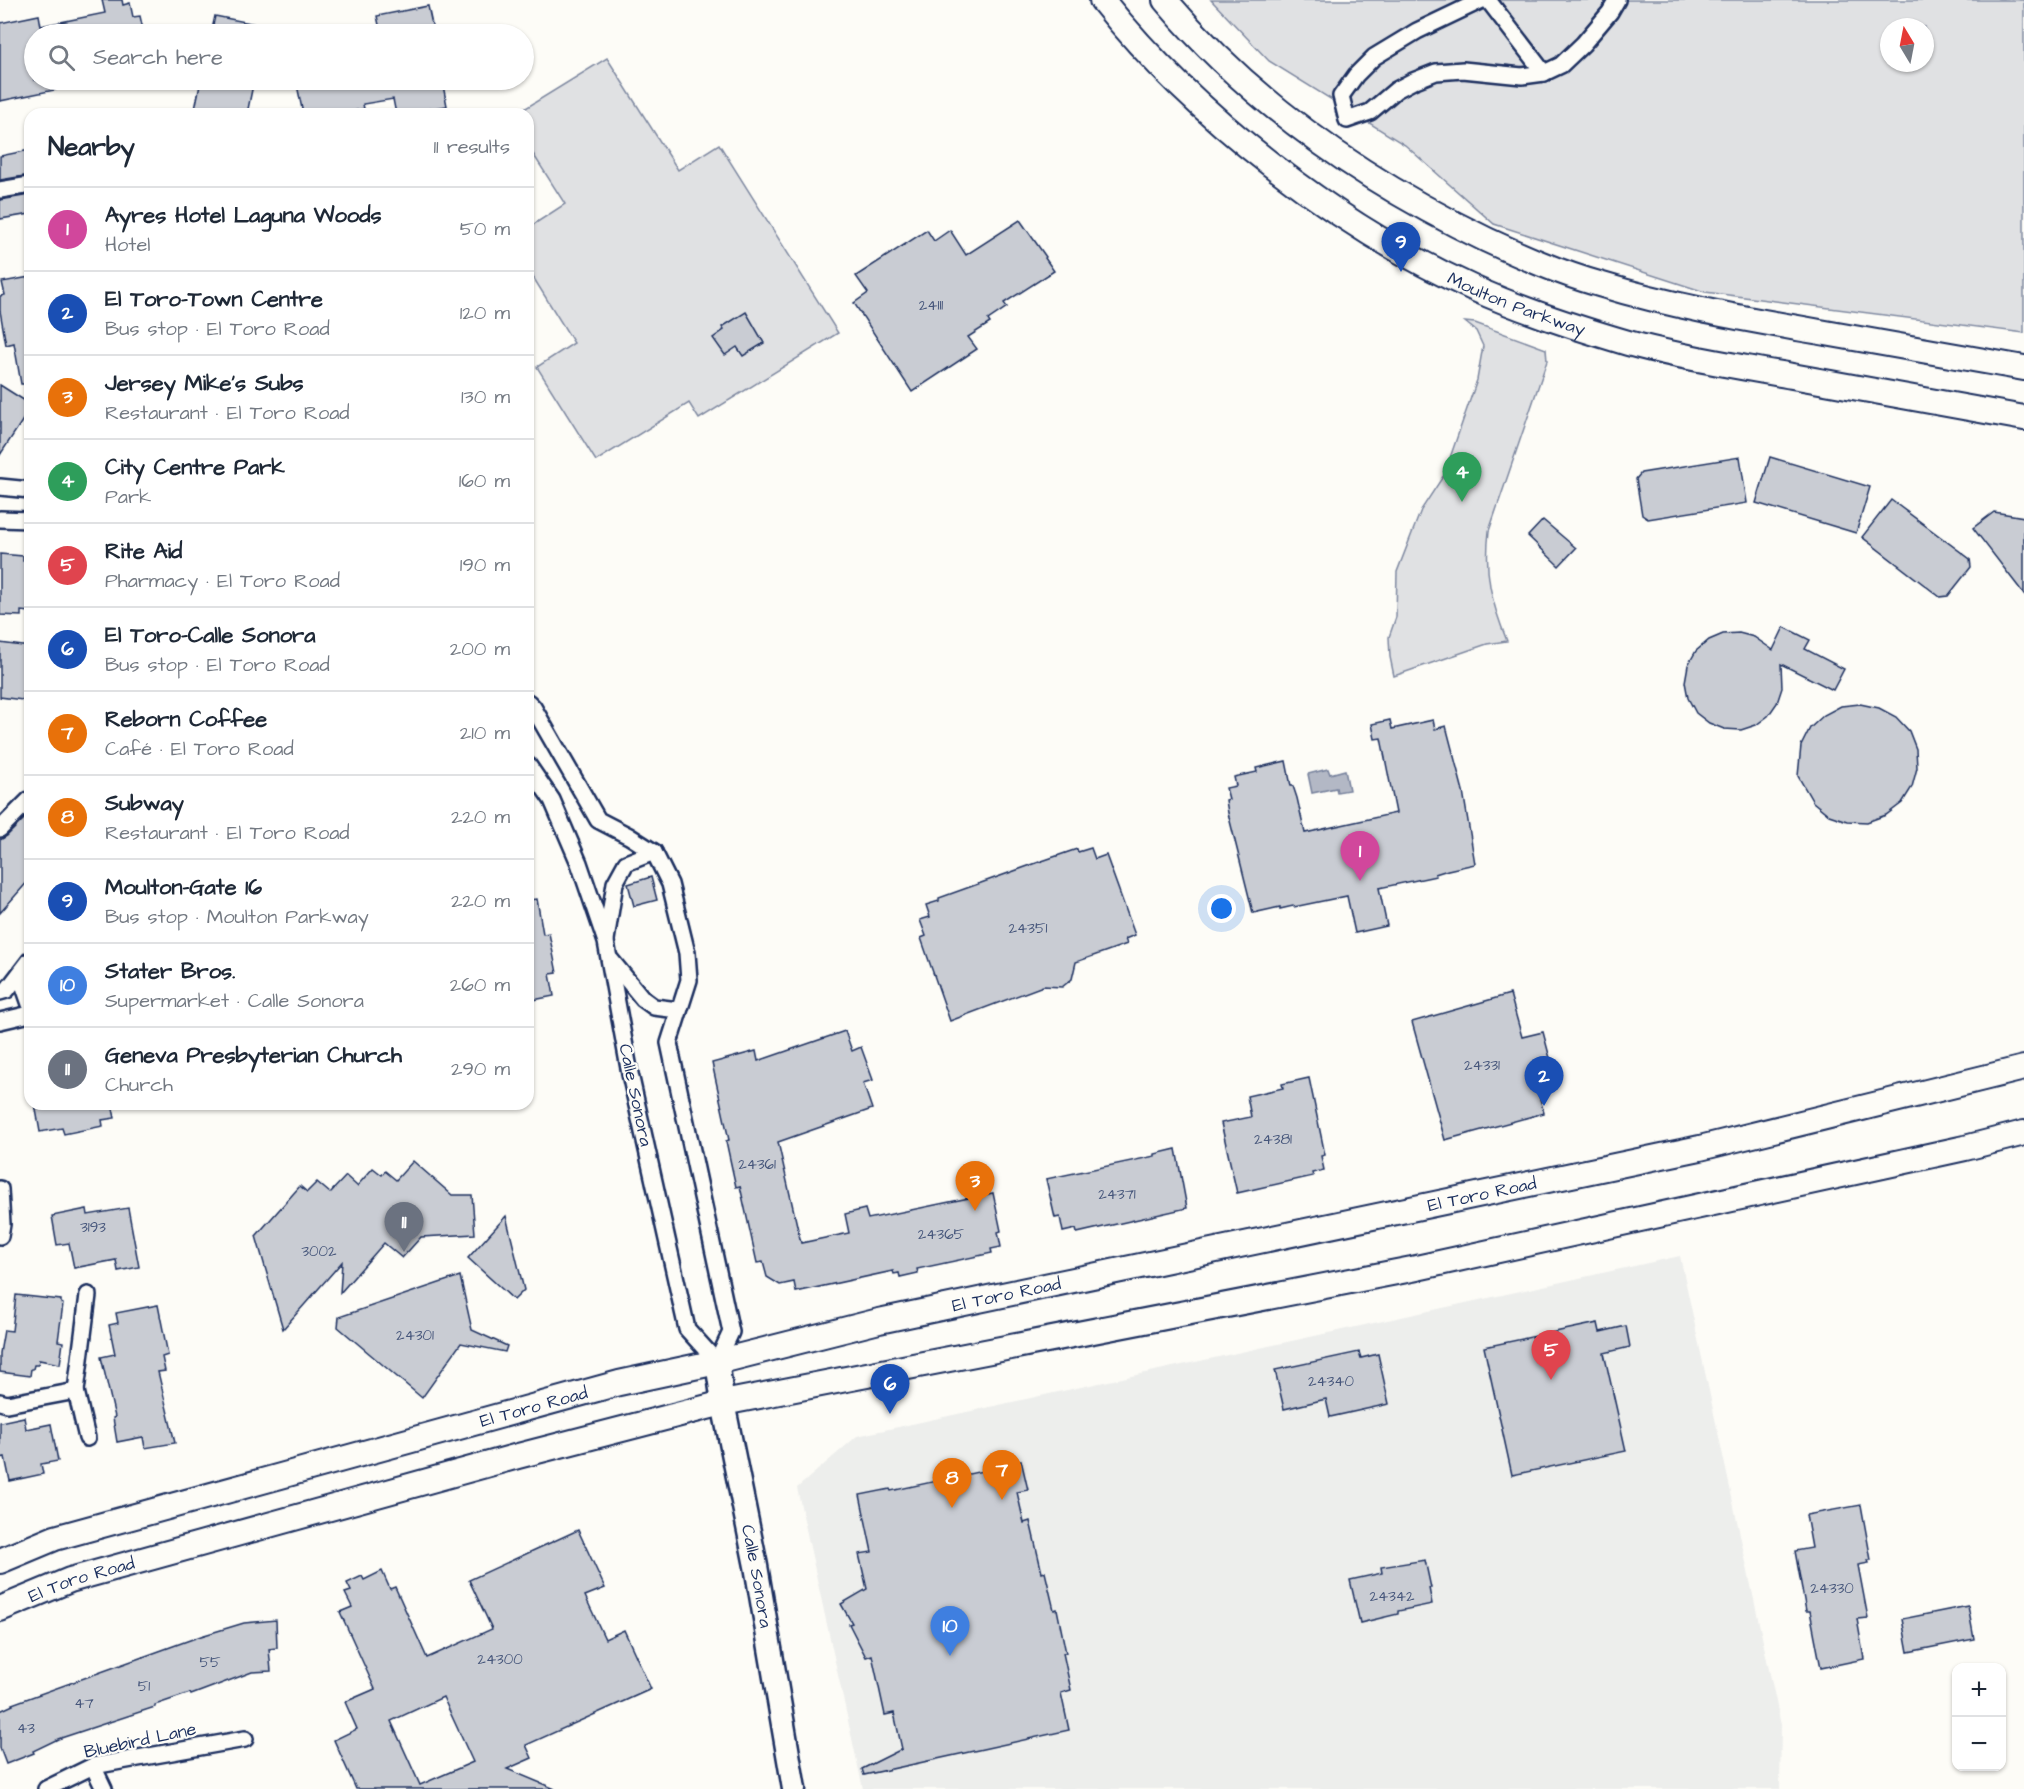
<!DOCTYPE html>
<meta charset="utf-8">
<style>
body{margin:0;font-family:"Architects Daughter",sans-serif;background:#f6f6f7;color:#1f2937}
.controls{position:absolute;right:18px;bottom:18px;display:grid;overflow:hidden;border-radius:12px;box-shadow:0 2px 4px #0004}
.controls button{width:54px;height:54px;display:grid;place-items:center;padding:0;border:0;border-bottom:2px solid #e0e1e3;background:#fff;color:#1f2937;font:30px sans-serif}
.compass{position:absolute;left:1880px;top:18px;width:54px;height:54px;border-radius:50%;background:#fff;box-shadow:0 2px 4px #0004;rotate:350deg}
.you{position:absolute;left:1222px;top:909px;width:21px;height:21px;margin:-15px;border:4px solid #fff;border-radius:50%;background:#1a73e8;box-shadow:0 0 0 9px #1a73e833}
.badge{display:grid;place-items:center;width:39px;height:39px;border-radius:50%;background:#1f6fb2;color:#fff;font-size:20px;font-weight:700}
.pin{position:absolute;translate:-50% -50px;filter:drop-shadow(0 2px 3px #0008)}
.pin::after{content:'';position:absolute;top:32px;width:21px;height:18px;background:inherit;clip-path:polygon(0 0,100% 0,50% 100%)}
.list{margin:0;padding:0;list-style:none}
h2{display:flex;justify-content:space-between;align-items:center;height:78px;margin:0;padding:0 24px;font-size:26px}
h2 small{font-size:20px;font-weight:400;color:#747a83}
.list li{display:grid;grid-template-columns:39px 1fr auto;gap:18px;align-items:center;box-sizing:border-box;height:84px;padding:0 24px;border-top:2px solid #e0e1e3}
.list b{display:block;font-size:22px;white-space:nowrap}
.list p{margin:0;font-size:20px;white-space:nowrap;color:#747a83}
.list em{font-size:20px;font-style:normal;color:#747a83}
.icon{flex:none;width:33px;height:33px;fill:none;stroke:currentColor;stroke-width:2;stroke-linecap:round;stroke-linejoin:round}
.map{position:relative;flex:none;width:2024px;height:1789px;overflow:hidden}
.search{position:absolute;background:#fff;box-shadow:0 2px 4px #0004;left:24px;top:24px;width:510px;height:66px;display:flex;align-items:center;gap:15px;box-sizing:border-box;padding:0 21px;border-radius:33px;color:#747a83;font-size:22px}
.panel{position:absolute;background:#fff;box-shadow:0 2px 4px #0004;left:24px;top:108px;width:510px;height:1002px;border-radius:18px}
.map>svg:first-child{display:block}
</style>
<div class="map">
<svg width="2024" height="1789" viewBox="0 0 2024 1789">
<rect width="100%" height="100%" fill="#fdfcf7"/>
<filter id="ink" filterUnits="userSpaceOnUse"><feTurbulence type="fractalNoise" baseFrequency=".0167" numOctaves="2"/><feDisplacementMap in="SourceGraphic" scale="12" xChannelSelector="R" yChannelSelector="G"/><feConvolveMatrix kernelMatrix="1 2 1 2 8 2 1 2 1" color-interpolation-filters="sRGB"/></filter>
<g filter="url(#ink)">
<path fill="#edeeec" d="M1680,1256l101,469 -1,64h-917l-66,-301 60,-52z"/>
<g fill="#e0e1e3" stroke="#7e88a0" stroke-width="1.5" fill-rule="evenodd">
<path d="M1211,0h813v333l-319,-41 -211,-68 -89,-79 -136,-84zM1889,27h36v36h-36z"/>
<path d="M607,58l71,112 41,-26 119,189 -139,86 -10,-16 -93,58 -59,-94 37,-24 -46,-74v-41l37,-24 -37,-58v-32h-12z"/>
<path d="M1465,322l10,1 71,26 1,12 -58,170c-5,43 2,70 18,110l-20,3 -93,32 -4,-19 -1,-20 7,-20 1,-45 24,-62 23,-35 33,-95 6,-34 -7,-15z"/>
</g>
<path fill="#b3b8c5" stroke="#76819c" stroke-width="1.5" d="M1328,769l2,5 15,-4 4,20 -12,2 -1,-4 -24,5 -4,-19z"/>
<g fill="#c9ccd3" stroke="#1b2f5e" stroke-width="1.5" fill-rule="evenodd">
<path d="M102,0h20l1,5 7,-2 3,14 7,-1 4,18h-110v46h34l1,7 -69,14v-78l39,-8 2,11 64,-13z"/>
<path d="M428,6l6,28h-53l-4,-18z"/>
<path d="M215,16l56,11 -1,7h-59z"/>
<path d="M201,80h53l-7,34h-53z"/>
<path d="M296,80h146l5,26 -51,8 -3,-15 -30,5 1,5 -27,5h-34z"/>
<path d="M30,150v25l-30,5v-24z"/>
<path d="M30,195v19l-30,5v-19z"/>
<path d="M1020,220l26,37 -1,1 9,13 -50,32 3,4 -19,13 2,3 -22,14 9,12 -65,43 -58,-89 14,-10 -12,-17 71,-46 7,11 16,-11 16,25z"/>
<path d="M30,277v107h-9l-7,-41 -8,2 -6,-34v-15l5,-1 -3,-13z"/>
<path d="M746,312l18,31 -21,13 -6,-9 -12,8 -12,-17 11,-8 -2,-3z"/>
<path d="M0,385l30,19v5l-30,46z"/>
<path d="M1740,457l7,46 -99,16 -6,-4 -6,-36 5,-6z"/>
<path d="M1770,457l100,30 -14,46 -100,-30z"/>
<path d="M1891,500l79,59 1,8 -23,29 -8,1 -78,-60z"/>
<path d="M1994,512l30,5v77l-51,-66z"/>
<path d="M1543,520l33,28 -17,18 -31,-30z"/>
<path d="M0,554l23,2v5h7v51l-9,-1v5l-21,-1z"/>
<path d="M1784,627l26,13 -5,9 39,20 -11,21 -52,-26 1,24 -5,15 -9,13 -12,9 -15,5 -17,-1 -15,-6 -13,-10 -8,-15 -3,-16 3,-17 8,-14 13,-11 14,-6 16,-1 15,4 19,13z"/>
<path d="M0,643l30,4v54l-30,-4z"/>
<path d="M1860,704l19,4 17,9 13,14 7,18 1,19 -5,19 -10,16 -16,12 -19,7 -20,-1 -18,-6 -16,-13 -15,-26 3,-30 9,-18 14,-13 17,-9z"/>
<path d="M1390,720l2,9 41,-9 2,9 11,-3 17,65 12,73 -27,6 -13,4 1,2 -57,12 8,38 -32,7 -8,-37 -53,11 -1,-1 -13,3v-2l-27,6 -25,-100 -2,-13 3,-1 -3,-11 10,-2 -2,-9 23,-5 -1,-4 30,-7 5,25h2l4,12 8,35 91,-20 -15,-75 -6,1 -3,-15z"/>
<path d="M30,813v66l-30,34v-73l7,-4z"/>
<path d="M1091,848l4,11 11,-4 29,80 -10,4 2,5 -51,18 -4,17 -10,8 -19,-1 -93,35 -29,-83 5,-2 -6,-16 10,-3 -4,-12 13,-4v-3l103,-37 35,-12 1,3z"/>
<path d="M651,877l6,23 -23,6 -6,-22z"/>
<path d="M537,899l6,35 6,-1 8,40 -7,1 4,22 -26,5v-101z"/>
<path d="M1510,994l12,43 21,-5 8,30 -20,5 13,46 -99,27 -33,-118z"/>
<path d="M845,1031l7,20 9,-4 12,33 -10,3 9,26 -94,33 23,101 48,-10 -4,-19 20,-5 3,10 125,-26 8,38 -3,1 3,15 -10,2 1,4 -75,16 1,4 -18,4 -1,-4 -5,1 -1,-3 -97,21 -2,-10 -14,3 -13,-8 -4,-15 -6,1 -17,-77 -4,1 -10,-46 3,-1 -17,-77 44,-12 2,10z"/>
<path d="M1309,1078l16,77 -4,1 3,14 -12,3 1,3 -76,17 -16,-70 30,-6 -4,-21 36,-8 -1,-4z"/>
<path d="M35,1104h77l3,14 -13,2 1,6 -39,8 -2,-6 -22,4z"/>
<path d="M1176,1149l11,59 -110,25 -1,-4 -13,3 -3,-15 -5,1 -9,-39 109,-23v-2z"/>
<path d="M413,1161l39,34h20l3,39 -54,3 -19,21 -18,-15 -44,50 2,-31 -59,67 -27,-93 44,-50 7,6 10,-10 13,11 16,-17 11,10 16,-18 9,7 3,-4 11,9z"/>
<path d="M128,1208l11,59 -21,4 -2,-11 -42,8 -5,-25 -12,2 -5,-29 35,-7 1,6z"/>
<path d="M506,1216l18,74 -10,10 -46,-42z"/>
<path d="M460,1276l12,54 35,16 -2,6 -44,-9 -39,55 -84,-71 1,-10z"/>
<path d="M16,1295l45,5v3l2,1 -5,37 5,1 -3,22 -21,-4 -1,5h-4l-1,4h-2l-1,7 -30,-4v-19l4,-23 8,1z"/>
<path d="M158,1305l10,50 -6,2 3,14 -7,1 17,71 -30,5 -2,-11 -26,5 -4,-24 2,-1 -14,-60 14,-3 -6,-29 9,-2 -2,-10z"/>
<path d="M1598,1323l2,9 26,-6 4,21 -26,6 22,98 -114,24 -28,-128z"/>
<path d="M1359,1352l2,6 17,-4 11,50 -59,13 -4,-18 -42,10 -9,-39z"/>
<path d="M24,1417l2,12 25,-5 7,37 -17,3 2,10 -33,7 -5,-24 -5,1v-36z"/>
<path d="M1021,1460l7,30 -11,2 7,31 6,-2 12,52 3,-1 9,38 3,-1 9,44h-3l8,37 -10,3 8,37 -205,45 -2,-6 40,-20 -8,-36 -9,2 -13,-60 -6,2 -17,-33 3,-1 -11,-19 26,-15 -8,-35 13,-2 -12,-57 30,-6 1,2 101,-22v-3z"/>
<path d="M1861,1505l10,55h-3l1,3 -11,2 10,53 -11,1 7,40 -43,9 -11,-57h-4l-11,-60 17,-3 -6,-33z"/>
<path d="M578,1530l27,58 -20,8 20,43 19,-9 27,59 -125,56 6,13 -25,11 48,20h-199l-22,-49 23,-11 -12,-27 30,-13 -35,-77 12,-5 -7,-14 6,-2 -4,-8 15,-7 2,4 18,-9 8,18 5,-2 32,71 65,-29 -23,-49zM443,1697l30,65 -53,23 -29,-64z"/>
<path d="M1425,1560l6,28h-2l3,16 -34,7v3l-38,9 -10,-43 32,-7 -1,-6z"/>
<path d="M1968,1606l6,33 -66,13 -6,-33z"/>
<path d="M276,1620l1,28 -8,1 2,22 -19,1 -61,23 -1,-2 -35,12v2l-97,32 -25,12 1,2 -28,11 -6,-16v-37l13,-6 -1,-1 189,-68 43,-13z"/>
</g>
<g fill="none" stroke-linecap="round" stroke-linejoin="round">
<defs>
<g id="street">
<path d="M1482,0l-65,31 -43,26 -18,18 -15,21 6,24 23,-8 26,-22 17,-9 23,-9 27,-2 59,6 22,-3 17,-8 22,-21 27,-32 7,-12"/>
<path d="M1488,0l56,73"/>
<path d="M0,190l30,-5"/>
<path d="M0,487l30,3"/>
<path d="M0,519l30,1"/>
<path d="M528,702l5,5 65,113 31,16 25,16 16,32 17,69 2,27 -20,63 62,289 -14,30 -30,-33 -57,-255 -24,-132 -27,-79 -27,-63 -24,-35"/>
<path d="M0,829l30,-30"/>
<path d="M606,940l9,-57 11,-20 28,-11"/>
<path d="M611,960l32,39 11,8 24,3"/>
<path d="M20,975l10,29"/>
<path d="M0,992l7,-2 23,-30"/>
<path d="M0,1021l30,-7"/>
<path d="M0,1189l2,35 -2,12"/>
<path d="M0,1402l7,2 69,-13"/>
<path d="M87,1438l-11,-47 12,-96"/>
<path d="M93,1766l11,23"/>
<path d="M46,1789l47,-23 152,-27"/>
</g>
<g id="secondary">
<path id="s1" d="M717,1362l6,41 33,163 38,223"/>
</g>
<g id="primary">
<path id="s2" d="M1102,0c93,117 237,228 373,289 49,22 102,39 153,54 54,15 110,23 164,33 78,14 155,28 232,42"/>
<path d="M1165,0c87,103 201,182 322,240 37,17 73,33 112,44 72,22 147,35 221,48 68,12 136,24 204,36"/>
<path id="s3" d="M0,1561l55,-23 564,-155 98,-21 162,-41 821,-173 324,-80"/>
<path id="s4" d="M0,1609l70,-29 448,-124 205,-53 689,-134 553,-121 59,-15"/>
</g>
</defs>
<use href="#street" stroke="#1b2f5e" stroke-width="20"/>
<use href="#secondary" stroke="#1b2f5e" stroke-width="27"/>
<use href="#primary" stroke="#1b2f5e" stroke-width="28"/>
<use href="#street" stroke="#fdfcf7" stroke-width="15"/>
<use href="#secondary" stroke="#fdfcf7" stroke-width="22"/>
<use href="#primary" stroke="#fdfcf7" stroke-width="24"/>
</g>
</g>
<g text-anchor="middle" stroke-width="4.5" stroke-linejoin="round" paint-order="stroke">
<g font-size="15" fill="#46567b">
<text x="931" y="310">24111</text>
<text x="1028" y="933">24351</text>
<text x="1482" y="1070">24331</text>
<text x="1273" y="1144">24381</text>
<text x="757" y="1169">24361</text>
<text x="1117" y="1199">24371</text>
<text x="93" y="1232">3193</text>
<text x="941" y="1239">24365</text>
<text x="319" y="1256">3002</text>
<text x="415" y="1340">24301</text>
<text x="1331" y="1386">24340</text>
<text x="1832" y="1593">24330</text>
<text x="1392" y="1601">24342</text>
<text x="500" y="1664">24300</text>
<text x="210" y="1667">55</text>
<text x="144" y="1691">51</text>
<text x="84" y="1708">47</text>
<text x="26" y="1733">43</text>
</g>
<g font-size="18" fill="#1b2f5e" stroke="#fdfcf7">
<text dy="6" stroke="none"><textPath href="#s2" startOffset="520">Moulton Parkway</textPath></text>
<text transform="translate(636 1095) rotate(78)" y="6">Calle Sonora</text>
<text dy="6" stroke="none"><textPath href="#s3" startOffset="1528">El Toro Road</textPath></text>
<text dy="6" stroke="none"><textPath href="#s3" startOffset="1042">El Toro Road</textPath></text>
<text dy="6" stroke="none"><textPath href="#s3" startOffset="556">El Toro Road</textPath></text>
<text dy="6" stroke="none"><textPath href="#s1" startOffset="218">Calle Sonora</textPath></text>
<text dy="6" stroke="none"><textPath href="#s4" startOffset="87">El Toro Road</textPath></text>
<text transform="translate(140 1740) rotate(-12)" y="6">Bluebird Lane</text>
</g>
</g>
</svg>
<div class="controls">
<button>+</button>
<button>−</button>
</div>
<svg class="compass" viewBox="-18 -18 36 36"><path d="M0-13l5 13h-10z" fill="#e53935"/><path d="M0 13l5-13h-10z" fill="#747a83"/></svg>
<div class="you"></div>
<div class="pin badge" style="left:1360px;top:881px;background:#d1479c">1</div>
<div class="pin badge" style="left:1544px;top:1106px;background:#1a4fb4">2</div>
<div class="pin badge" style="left:975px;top:1211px;background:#e8710a">3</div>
<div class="pin badge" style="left:1462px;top:502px;background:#2e9e5b">4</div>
<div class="pin badge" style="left:1551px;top:1380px;background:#e0444e">5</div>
<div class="pin badge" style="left:890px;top:1414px;background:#1a4fb4">6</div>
<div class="pin badge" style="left:1002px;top:1500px;background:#e8710a">7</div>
<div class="pin badge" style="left:952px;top:1508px;background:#e8710a">8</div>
<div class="pin badge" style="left:1401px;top:272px;background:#1a4fb4">9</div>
<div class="pin badge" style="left:950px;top:1656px;background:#3f7fe0">10</div>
<div class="pin badge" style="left:404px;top:1252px;background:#6b7280">11</div>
<div class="search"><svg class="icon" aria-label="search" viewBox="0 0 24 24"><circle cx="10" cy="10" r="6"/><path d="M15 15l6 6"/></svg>Search here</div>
<section class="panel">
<h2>Nearby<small>11 results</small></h2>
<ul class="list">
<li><span class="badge" style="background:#d1479c">1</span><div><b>Ayres Hotel Laguna Woods</b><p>Hotel</p></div><em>50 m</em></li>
<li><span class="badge" style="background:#1a4fb4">2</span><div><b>El Toro-Town Centre</b><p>Bus stop · El Toro Road</p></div><em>120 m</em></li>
<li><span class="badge" style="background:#e8710a">3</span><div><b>Jersey Mike's Subs</b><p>Restaurant · El Toro Road</p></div><em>130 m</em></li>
<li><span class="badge" style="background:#2e9e5b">4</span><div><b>City Centre Park</b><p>Park</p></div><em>160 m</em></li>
<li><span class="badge" style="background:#e0444e">5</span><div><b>Rite Aid</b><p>Pharmacy · El Toro Road</p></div><em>190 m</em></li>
<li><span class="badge" style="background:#1a4fb4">6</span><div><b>El Toro-Calle Sonora</b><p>Bus stop · El Toro Road</p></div><em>200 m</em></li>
<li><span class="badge" style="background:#e8710a">7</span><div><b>Reborn Coffee</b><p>Café · El Toro Road</p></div><em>210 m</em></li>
<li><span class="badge" style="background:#e8710a">8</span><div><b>Subway</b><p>Restaurant · El Toro Road</p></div><em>220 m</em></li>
<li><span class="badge" style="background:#1a4fb4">9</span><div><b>Moulton-Gate 16</b><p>Bus stop · Moulton Parkway</p></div><em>220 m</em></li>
<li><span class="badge" style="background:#3f7fe0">10</span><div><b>Stater Bros.</b><p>Supermarket · Calle Sonora</p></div><em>260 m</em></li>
<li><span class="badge" style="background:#6b7280">11</span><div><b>Geneva Presbyterian Church</b><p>Church</p></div><em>290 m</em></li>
</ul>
</section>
</div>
